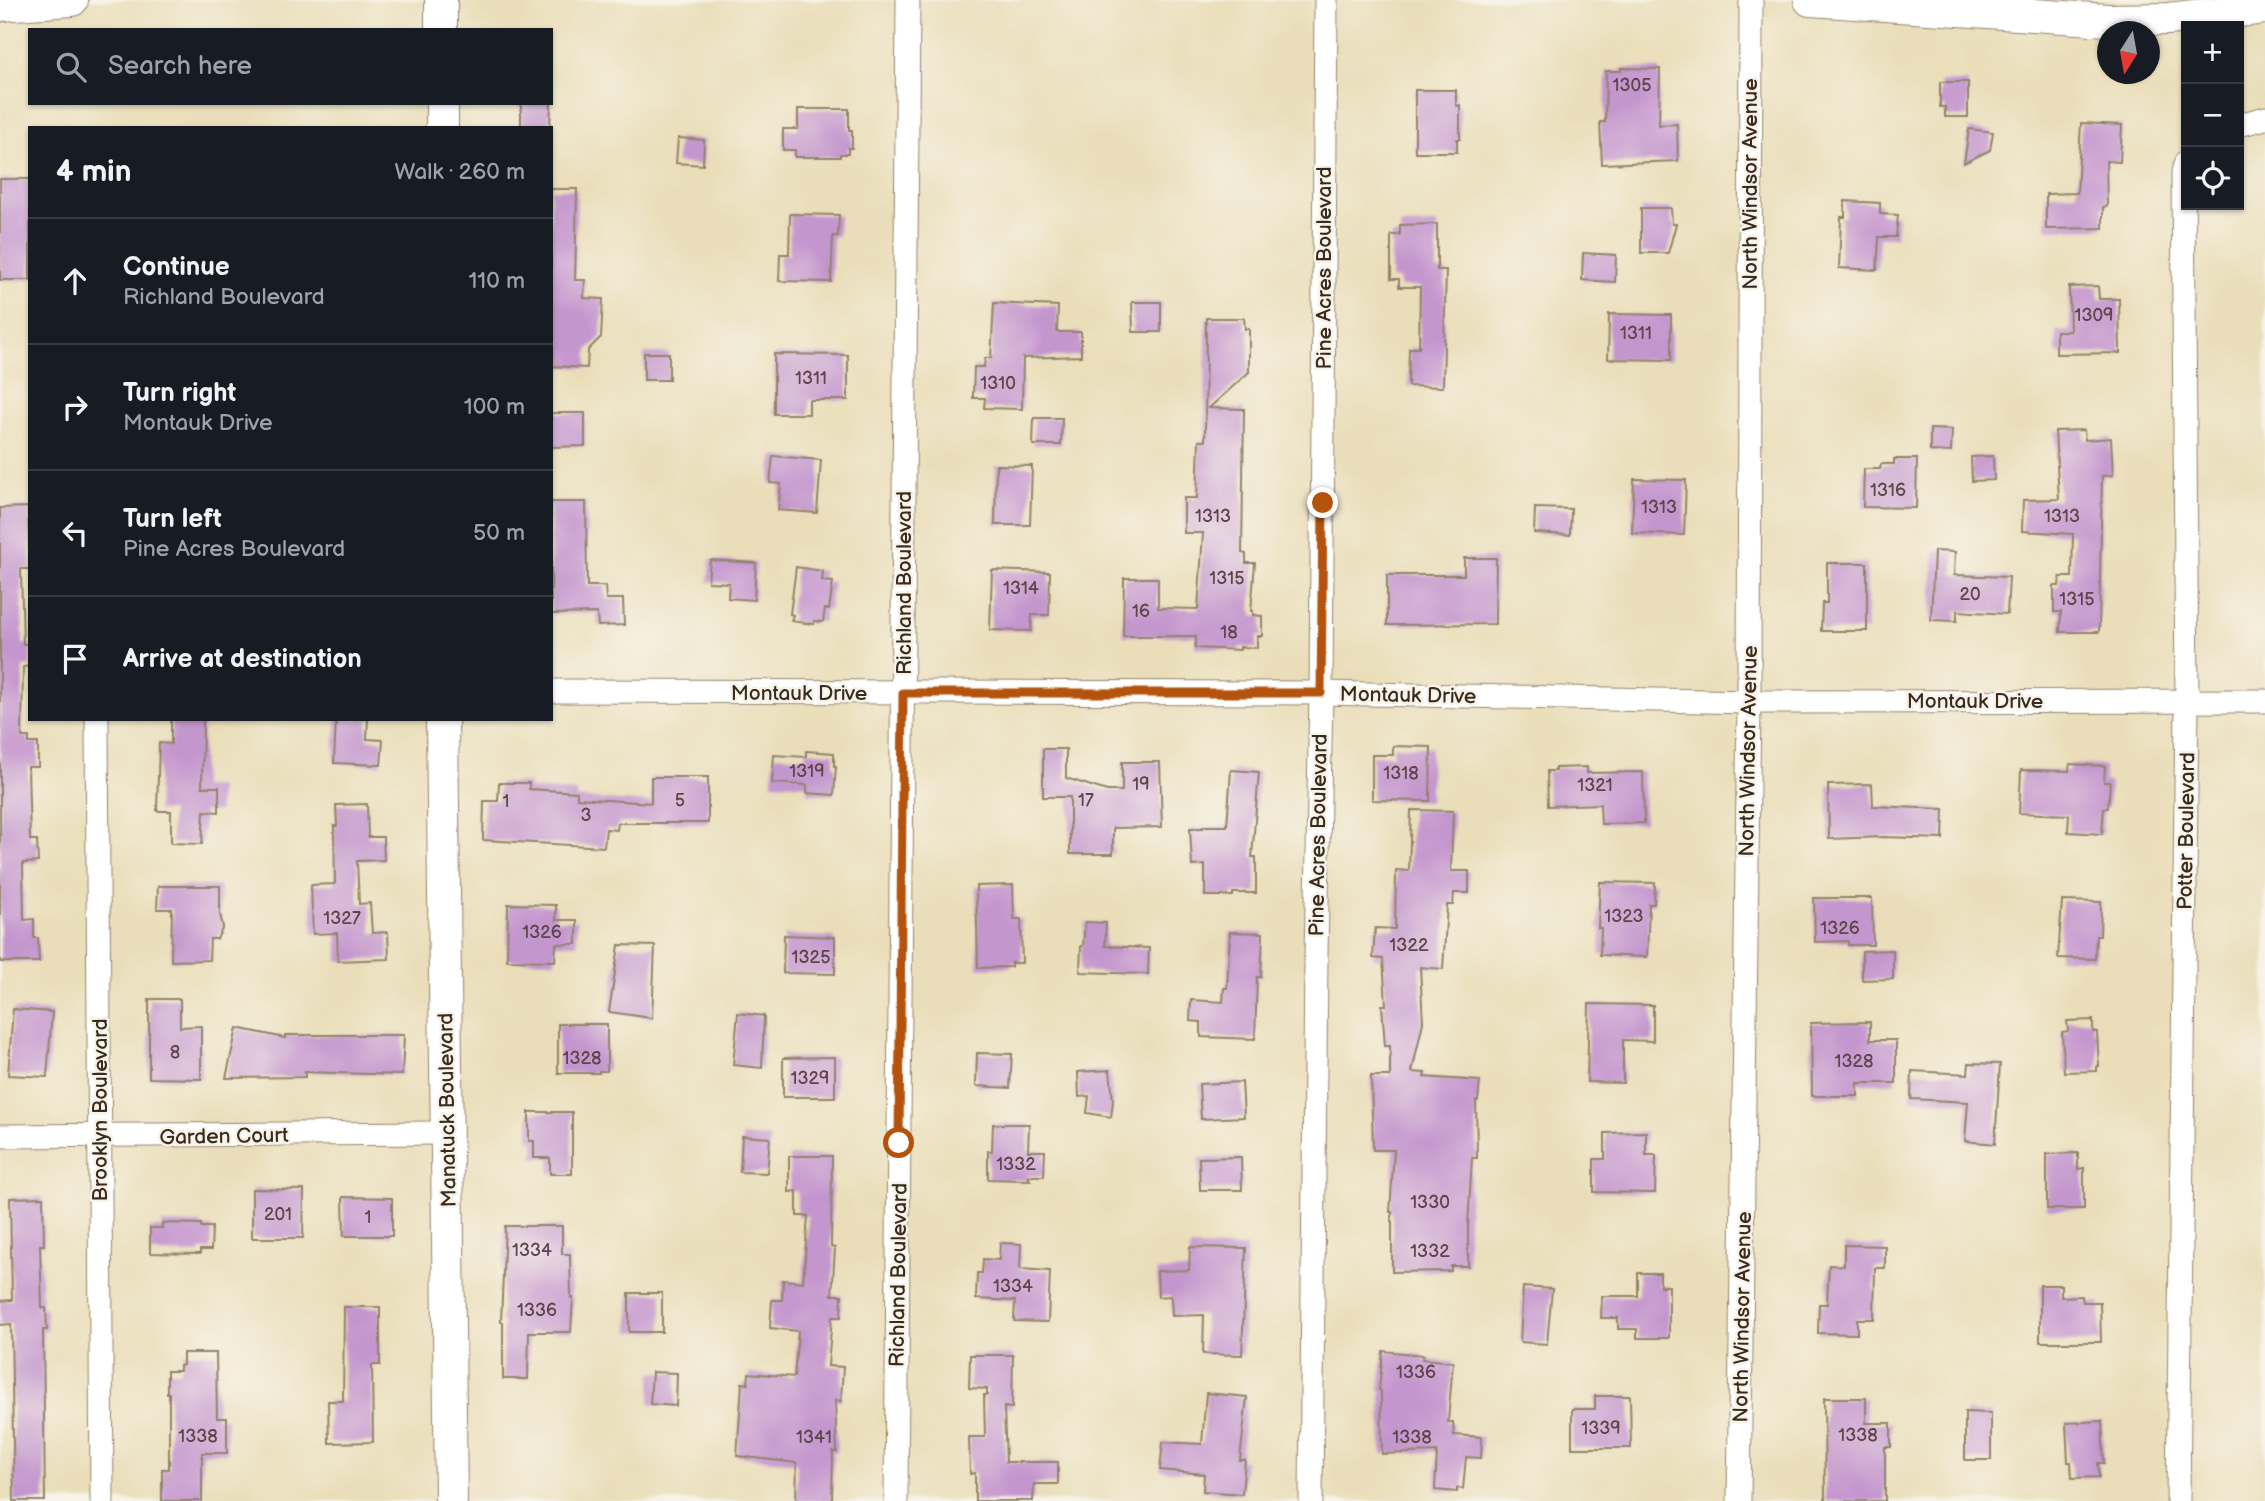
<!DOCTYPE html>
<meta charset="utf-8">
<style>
body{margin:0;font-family:"Balsamiq Sans",sans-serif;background:#20242c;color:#f1f3f6}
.controls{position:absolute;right:21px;top:21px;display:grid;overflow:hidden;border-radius:0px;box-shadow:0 2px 5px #0004}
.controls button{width:63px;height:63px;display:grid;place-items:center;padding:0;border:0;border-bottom:2px solid #363941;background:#171b24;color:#f1f3f6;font:35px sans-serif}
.compass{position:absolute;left:2097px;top:21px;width:63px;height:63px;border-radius:50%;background:#171b24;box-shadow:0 2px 5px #0004;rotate:191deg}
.stop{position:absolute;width:21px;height:21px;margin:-16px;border:5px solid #b45309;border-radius:50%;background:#fff}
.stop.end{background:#b45309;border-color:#fff;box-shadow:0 2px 7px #0008}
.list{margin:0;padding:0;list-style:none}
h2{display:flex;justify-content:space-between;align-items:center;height:91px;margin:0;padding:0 28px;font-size:30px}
h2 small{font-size:23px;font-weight:400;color:#9ea1a6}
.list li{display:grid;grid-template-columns:46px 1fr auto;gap:21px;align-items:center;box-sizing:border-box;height:126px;padding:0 28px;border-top:2px solid #363941}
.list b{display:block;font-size:26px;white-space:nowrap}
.list p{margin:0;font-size:23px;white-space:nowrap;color:#9ea1a6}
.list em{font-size:23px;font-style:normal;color:#9ea1a6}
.icon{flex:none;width:38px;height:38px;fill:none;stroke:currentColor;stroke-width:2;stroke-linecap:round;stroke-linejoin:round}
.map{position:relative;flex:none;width:2265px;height:1501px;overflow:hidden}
.search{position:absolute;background:#171b24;box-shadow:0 2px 5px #0004;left:28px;top:28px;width:525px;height:77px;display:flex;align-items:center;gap:18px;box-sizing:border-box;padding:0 24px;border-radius:0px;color:#9ea1a6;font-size:26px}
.panel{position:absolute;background:#171b24;box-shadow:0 2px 5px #0004;left:28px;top:126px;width:525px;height:595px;border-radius:0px}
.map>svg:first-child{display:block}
</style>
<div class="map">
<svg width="2265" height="1501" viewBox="0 0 2265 1501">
<rect width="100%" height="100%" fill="#f7f3e8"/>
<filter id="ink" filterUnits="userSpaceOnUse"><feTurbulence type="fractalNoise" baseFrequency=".0143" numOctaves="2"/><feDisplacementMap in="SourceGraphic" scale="14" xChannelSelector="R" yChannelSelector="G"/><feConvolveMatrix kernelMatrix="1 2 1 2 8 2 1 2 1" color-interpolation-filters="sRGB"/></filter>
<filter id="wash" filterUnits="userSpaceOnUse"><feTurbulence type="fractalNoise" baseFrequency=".00686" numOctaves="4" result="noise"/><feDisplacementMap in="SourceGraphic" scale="28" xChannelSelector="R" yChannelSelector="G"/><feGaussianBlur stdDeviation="1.57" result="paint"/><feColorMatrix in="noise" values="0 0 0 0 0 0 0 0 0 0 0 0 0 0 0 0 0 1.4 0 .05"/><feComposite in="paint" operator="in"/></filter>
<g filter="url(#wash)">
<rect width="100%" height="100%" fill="#eadeba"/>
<g id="blocks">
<g fill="#c496ce">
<path d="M1621,68l39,1 -1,56 18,-1 1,37 -76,3 -2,-42h5l1,-51h15z"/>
<path d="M1940,82h28v35h-23v-10h-5z"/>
<path d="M1415,90h41v16l4,-1v34h-3v13h-42z"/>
<path d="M521,103h30l-1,25h-29z"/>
<path d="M798,109h51v21h3v18h-4v6h-8v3h-45v-7h-12v-21h15z"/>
<path d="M2081,123l41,2 -2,37 -14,-1 1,45 -4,1v21l-57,1v-35l31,-1z"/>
<path d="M1969,129l24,3 -3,18 -26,13z"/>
<path d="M678,138l26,2 -1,25 -27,-2z"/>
<rect x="0" y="179" width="30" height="101"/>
<path d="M551,189h26l-2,91h10l-1,18 19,1 -2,38 -13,13 -1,18 -36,-2z"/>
<path d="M1845,201l35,2v11l18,1 -2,22h-17l-2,33 -38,-2 2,-51h4z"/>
<path d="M1641,208h30l1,16h4l-8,29h-27z"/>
<path d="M790,214l49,1 -1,21h-5l-2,46 -52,-1 1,-27h9z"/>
<path d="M1437,224v46h9l-3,117 -35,-1 1,-38h10l1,-61h-21v-8h-8v-44h9v-10z"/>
<path d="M1583,253l33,2 -1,27 -33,-2z"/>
<path d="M2098,286l1,13h20l1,54 -64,1v-23h14l-1,-44z"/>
<path d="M1132,302h29v30h-28z"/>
<path d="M994,303l64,3 -1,26h24v24l-58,2 -1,51 -38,-1 1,-10h-12l1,-31h10l1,-9h6z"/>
<path d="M1609,314l62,1v45l-63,-1z"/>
<path d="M1206,318h38l1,11h4v43l-40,36 35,1 -2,144 4,1v9h9l-4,48h2v4l9,1v20h-5v12l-17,-1v3l-45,-2 1,-12h-73l1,-58h34v30l40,1 5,-76h-19v-35h13l2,-57h6z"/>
<rect x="644" y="353" width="25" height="27"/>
<path d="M774,354l74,1v45h-39v14h-35z"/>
<path d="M551,413h34v33l-34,1z"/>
<path d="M1034,418h28l-1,27h-28z"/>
<path d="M1930,429l22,1 -1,22 -21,-1z"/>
<path d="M2084,430l1,10 26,-2 2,37 -11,1 -3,156h-39l1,-20h-7v-26h5l1,-9h12l1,-43 -51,-3 1,-31 36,-1 -4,-68z"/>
<path d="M773,456l48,4 -4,53 -39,-3 3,-26 -11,-1z"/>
<path d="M1993,456l1,24 -22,1 -1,-24z"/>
<path d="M1894,459h23l-1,49 -53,-1 1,-38h16l1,-5h13z"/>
<path d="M996,465l36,1 -2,59h-35z"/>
<path d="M1634,479l52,1 -2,55 -52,-2z"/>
<path d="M551,502h35l1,84h18l1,13h17l1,26 -26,1 -1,-13 -46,1z"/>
<path d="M28,507l2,62h-9l2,75h7v22l-7,1 -1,70h7v6h9v24h-10l2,73h7l1,22 -15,1 1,57 10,-1v19h4l1,24h-39v-454z"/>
<path d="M1535,508l36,1 -1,26 -36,-2z"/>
<path d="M1934,551l21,1 -1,23 55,2 -2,37 -50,-3v10l-26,-1z"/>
<path d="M1464,558h32l-1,66 -108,1v-50h77z"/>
<path d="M710,560l46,3 -2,37 -26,-2 1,-15 -21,-1z"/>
<path d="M1827,563h40v68h-46l1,-28h5z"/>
<path d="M796,567l27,4 -1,10 11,1 -4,28 -4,-1 -2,13 -9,-1v3l-23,-3 2,-6 -3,-1z"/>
<path d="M992,570l58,2 -1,43h-17l-1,16 -41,-1z"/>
<path d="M171,719h32l-1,68h17v25l-15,-1 -2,33 -31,-1v-32h-14l2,-68 12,1z"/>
<path d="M336,719h32l-1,20 16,1 -2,25 -47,-2z"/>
<path d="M1393,746l38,1 -1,54 -58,-1v-45h21z"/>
<path d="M1043,749h23v29l41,13h15v-29h38l2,65 -49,1v26h-43v-57h-27z"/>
<path d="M806,751l28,2v13h2l-2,29 -27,-2v-8l-35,-2 2,-28 32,2z"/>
<path d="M2070,764l35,2 -1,16h6l-2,26h-4l-2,26 -34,-2 1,-17 -50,-2 2,-43 48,1z"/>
<path d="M1587,767v6l56,-1 1,51 -43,1 -1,-20 -52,2 -1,-35h8v-3z"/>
<path d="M1231,770l28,2 -7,85h4v36h-23v3h-28v-31l-13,1 -2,-38h13v-2h24z"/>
<path d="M651,777h57v46h-90l-1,7 -11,-1 -2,18 -121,-7 1,-39h14l1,-18h30v6l48,3v6l74,5z"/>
<path d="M1872,784l1,22 71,3 -1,30 -59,-2 -55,2 -1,-54z"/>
<path d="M367,804l1,33h15l1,23 -27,1 2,43 11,-1 2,30 16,-1 1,27 -51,2 -1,-28 -24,1 -2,-49 24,-1 -1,-58h3l-1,-21z"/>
<path d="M1411,810l42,1 -2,60h18v22h-15l-1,12h-6l-4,64 -23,-2 3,55 -11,50 13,1 -1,4 56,4 -2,20h-2l1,57h-5l-4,68v40h-17v5l-59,1v-60h-2l4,-62h-21l-2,-74h19v-30h-5l-3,-41h4l-3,-46 -10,-1 2,-30 20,1 1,-59 13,1z"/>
<path d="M1600,882l55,1 -1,21h-5l-2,53 -47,-2 1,-27h-3z"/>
<path d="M1013,885l1,34h7l1,44h-11v4l-33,1 -2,-82z"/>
<path d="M158,886h62v28l3,13 -6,12h-7l-1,21 -38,1 1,-52h-15z"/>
<path d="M1814,898h58l1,47h-25v-4l-33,1z"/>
<path d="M2062,901l39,1 -1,34h-4l-1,23 -37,-1z"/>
<path d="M508,904l48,1v15h21v24h-21l-1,17 -48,-1z"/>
<path d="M1085,922l21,1 -1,23 44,2 -1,26 -68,-2 1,-26h2z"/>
<path d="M1230,932l33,1 -2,44h-4l-2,62 -54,-2v-15l-11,-1 1,-21 32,2 1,-14h3z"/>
<path d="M784,935l51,2v37l-52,-1z"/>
<path d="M619,945l36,1 -3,72 -43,-6z"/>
<path d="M1893,950v29l-31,1v-29z"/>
<path d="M149,999h31v28l21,-1v53l-52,-1z"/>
<path d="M1589,1004l64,1v36l-30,-1v43l-36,-1z"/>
<path d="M13,1009l39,3 -5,65 -39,-2z"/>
<path d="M738,1013l26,3 -2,52 -29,-3z"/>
<path d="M2093,1020v12h4l2,34h-2v5l-33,1 -2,-40 6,-1 -1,-10z"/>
<path d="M1870,1022v18h26v43h-38v13h-46l-1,-73z"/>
<path d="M558,1024h49v47h-8v2h-41z"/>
<path d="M237,1028l48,10v-3h119l-2,40 -97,-3v5l-79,1z"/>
<path d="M977,1053l35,1 -2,34 -34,-2z"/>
<path d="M835,1057v40h-52v-39z"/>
<path d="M1969,1063l31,1 -5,80 -30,-3 3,-39 -57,-3 1,-28 56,3z"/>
<path d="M1110,1070l3,31 -2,16 -24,-4 2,-17 -10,1 -1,-25z"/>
<path d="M1242,1082l2,35 -43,2 -2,-35z"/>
<path d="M529,1112h43v62h-22v-16h-16v-17h-5z"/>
<path d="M993,1124h36l-1,27h17l-1,25h-16l2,4 -42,-1v-28h4z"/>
<path d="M1646,1132v23h10l-1,38 -61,-1v-33h11v-26z"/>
<path d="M742,1136l28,2 -3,35 -27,-1z"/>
<path d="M2078,1153v16l6,-1v41h-37v-55z"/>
<path d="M789,1156h43l-1,91 4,1 -3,47h10l-1,22h-9l-4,49 15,1 -2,34 -6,-1 2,52h-4l-1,49h-36l1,-38 -60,-7 5,-73 6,1 1,-11 45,4 4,-46 -28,-3 2,-28h10l1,-20 20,2 5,-66h-11v-25l-8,1z"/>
<path d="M1241,1157l1,33h-42l-1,-32z"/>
<path d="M252,1189l52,1 -1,48h-51z"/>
<path d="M43,1197l1,48h-4l2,63h4l1,22h-4l2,171h-31l-3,-177 -11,1v-24l12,-1 -2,-102z"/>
<path d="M343,1197l49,1v38h-48z"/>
<path d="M162,1223l39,1v3h11l-1,23h-11v4l-50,-1v-25h12z"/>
<path d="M505,1226h57v28h8l1,44h2l-2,34h-42l-1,47h-25v-57h-2z"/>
<path d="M1000,1243l21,1 -1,25 30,2 -2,51 -34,-1 1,-20 -39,-2 1,-26h5l1,-14 16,1z"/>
<path d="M1844,1245l41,1v22h-10l-1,51h-17v15l-39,-1 1,-29h8l2,-39 15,1z"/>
<path d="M1190,1247l56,1 -4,107 -39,-1 1,-39 -32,1 -1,-20 -13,1 -1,-26 32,-1z"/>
<path d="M1638,1273h22v13h9v52h-32v-9h-19v-11h-17l1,-22h36z"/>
<path d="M2040,1285h21v12l21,-1 1,6h17l1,40h-61z"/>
<path d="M1523,1287l29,2 -5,55 -27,-2z"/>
<rect x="629" y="1293" width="33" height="39"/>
<path d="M344,1307h36v58h-8l1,77 -44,1 -1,-42h15z"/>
<path d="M1383,1351l41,4 -2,4 31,3 -5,60h5l1,13 28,2 -1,21 -15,-1 -3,32 -6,-1v4l-22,-2 2,-38 -55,2 -1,-63 -2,-1z"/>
<path d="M183,1353h33l1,65h10v35h-25v48h-40v-32h7v-76h-2v-22h13v-5l3,-1z"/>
<path d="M970,1355h43l-1,53 -8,-1 2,55h52v22h-24l-1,17h-58v-28l-5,1 -1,-37h16l-1,-42h3v-6l-18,-1z"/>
<path d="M652,1372l25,1 -1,33 -26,-2z"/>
<path d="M1206,1393l41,4 -7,63h5l-3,34 -39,-3 1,-17 -44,-4 3,-28 39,2z"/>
<path d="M1595,1396h35l1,52h-59v-39h23z"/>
<path d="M1824,1398h42v25h25v24h-6v54h-60z"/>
<path d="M1965,1412l26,1v47h-26z"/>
<path d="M2102,1421l2,42h-6l1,14 -27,1 -1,-16h-3l-2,-39z"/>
</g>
</g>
</g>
<g filter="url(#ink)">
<use href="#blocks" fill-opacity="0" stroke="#92846c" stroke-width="2"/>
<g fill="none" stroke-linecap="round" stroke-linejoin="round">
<defs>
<g id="street">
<path d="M2239,125l26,-7"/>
<path d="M551,691l770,2 428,9 516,-1"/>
<path d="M97,719l5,782"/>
<path d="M0,1136l448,-3"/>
<path d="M896,1501l12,-1501"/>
<path d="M1311,1501l5,-544 5,-264 5,-693"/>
<path d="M1739,1501l10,-799 2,-702"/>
<path d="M2178,1501l9,-800 -4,-529 3,-10"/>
</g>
<g id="secondary">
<path d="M441,0v30"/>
<path d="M1810,0l297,20 61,-1 97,-11"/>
<path d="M0,5l72,-5"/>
<path d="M442,103v25"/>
<path d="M442,719l9,782"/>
</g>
<path id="highway" d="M0,2l8,-2"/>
</defs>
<use href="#street" stroke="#92846c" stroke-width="25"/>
<use href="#secondary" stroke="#92846c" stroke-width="34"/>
<use href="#highway" stroke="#92846c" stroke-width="41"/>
<use href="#street" stroke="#fff" stroke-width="23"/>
<use href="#secondary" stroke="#fff" stroke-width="32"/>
<use href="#highway" stroke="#fff" stroke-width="38"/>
</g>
</g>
<g fill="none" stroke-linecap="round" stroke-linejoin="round" filter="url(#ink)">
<path stroke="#b45309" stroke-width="9" d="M899,1143l4,-450h418l2,-190"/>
</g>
<g text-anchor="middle" stroke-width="5" stroke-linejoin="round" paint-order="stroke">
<g font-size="18" fill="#5d454a">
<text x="1632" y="91">1305</text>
<text x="2094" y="321">1309</text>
<text x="1636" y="339">1311</text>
<text x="811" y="384">1311</text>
<text x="998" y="389">1310</text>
<text x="1888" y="496">1316</text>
<text x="1659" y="513">1313</text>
<text x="1213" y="522">1313</text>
<text x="2062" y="522">1313</text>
<text x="1227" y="584">1315</text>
<text x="1021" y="594">1314</text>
<text x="1970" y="600">20</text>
<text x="2077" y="605">1315</text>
<text x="1141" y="617">16</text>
<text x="1229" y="638">18</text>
<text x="807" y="777">1319</text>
<text x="1401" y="779">1318</text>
<text x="1141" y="790">19</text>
<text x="1595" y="791">1321</text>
<text x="680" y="806">5</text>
<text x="1086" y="806">17</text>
<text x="506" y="807">1</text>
<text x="586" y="821">3</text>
<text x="1624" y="922">1323</text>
<text x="342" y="924">1327</text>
<text x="1840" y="934">1326</text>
<text x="542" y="938">1326</text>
<text x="1409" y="951">1322</text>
<text x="811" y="963">1325</text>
<text x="175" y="1058">8</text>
<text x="582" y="1064">1328</text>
<text x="1854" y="1067">1328</text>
<text x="810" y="1084">1329</text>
<text x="1016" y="1170">1332</text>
<text x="1430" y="1208">1330</text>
<text x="278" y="1220">201</text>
<text x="368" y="1223">1</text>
<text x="532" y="1256">1334</text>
<text x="1430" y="1257">1332</text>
<text x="1013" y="1292">1334</text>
<text x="537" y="1316">1336</text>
<text x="1416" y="1378">1336</text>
<text x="1601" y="1434">1339</text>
<text x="1858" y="1441">1338</text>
<text x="198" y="1442">1338</text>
<text x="814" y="1443">1341</text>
<text x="1412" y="1443">1338</text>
</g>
<g font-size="21" fill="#3b2a1e" stroke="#f7f3e8">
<text transform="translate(1750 184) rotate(-90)" y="7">North Windsor Avenue</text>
<text transform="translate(1324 268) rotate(-90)" y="7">Pine Acres Boulevard</text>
<text transform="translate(904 583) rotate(-90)" y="7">Richland Boulevard</text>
<text x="799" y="700">Montauk Drive</text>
<text transform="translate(1408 695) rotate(1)" y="7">Montauk Drive</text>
<text x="1975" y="708">Montauk Drive</text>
<text transform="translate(1748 751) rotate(-89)" y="7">North Windsor Avenue</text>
<text transform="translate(2186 831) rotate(-89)" y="7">Potter Boulevard</text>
<text transform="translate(1318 835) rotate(-89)" y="7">Pine Acres Boulevard</text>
<text transform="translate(100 1110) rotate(-90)" y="7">Brooklyn Boulevard</text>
<text transform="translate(447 1110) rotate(-91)" y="7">Manatuck Boulevard</text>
<text transform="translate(224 1136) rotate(-1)" y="7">Garden Court</text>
<text transform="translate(898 1275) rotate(-89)" y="7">Richland Boulevard</text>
<text transform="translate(1742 1317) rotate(-89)" y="7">North Windsor Avenue</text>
</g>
</g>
</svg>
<div class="controls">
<button>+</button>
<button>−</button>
<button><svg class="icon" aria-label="locate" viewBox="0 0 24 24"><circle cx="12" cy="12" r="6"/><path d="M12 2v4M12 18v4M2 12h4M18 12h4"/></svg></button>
</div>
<svg class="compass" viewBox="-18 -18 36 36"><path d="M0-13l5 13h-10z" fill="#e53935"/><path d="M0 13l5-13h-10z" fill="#9ea1a6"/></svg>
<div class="stop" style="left:899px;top:1143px"></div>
<div class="stop end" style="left:1323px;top:503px"></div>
<div class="search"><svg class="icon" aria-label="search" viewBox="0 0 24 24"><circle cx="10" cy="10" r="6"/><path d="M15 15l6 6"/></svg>Search here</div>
<section class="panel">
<h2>4 min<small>Walk · 260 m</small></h2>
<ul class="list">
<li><svg class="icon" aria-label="ahead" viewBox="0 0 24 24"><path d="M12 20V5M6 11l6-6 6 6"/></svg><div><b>Continue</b><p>Richland Boulevard</p></div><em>110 m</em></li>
<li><svg class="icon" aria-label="right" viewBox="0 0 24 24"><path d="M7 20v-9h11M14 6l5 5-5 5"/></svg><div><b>Turn right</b><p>Montauk Drive</p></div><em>100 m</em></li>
<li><svg class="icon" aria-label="left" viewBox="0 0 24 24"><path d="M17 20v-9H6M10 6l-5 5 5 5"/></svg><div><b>Turn left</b><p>Pine Acres Boulevard</p></div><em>50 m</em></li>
<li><svg class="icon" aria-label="arrive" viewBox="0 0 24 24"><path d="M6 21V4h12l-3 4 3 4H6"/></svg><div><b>Arrive at destination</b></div></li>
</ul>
</section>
</div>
